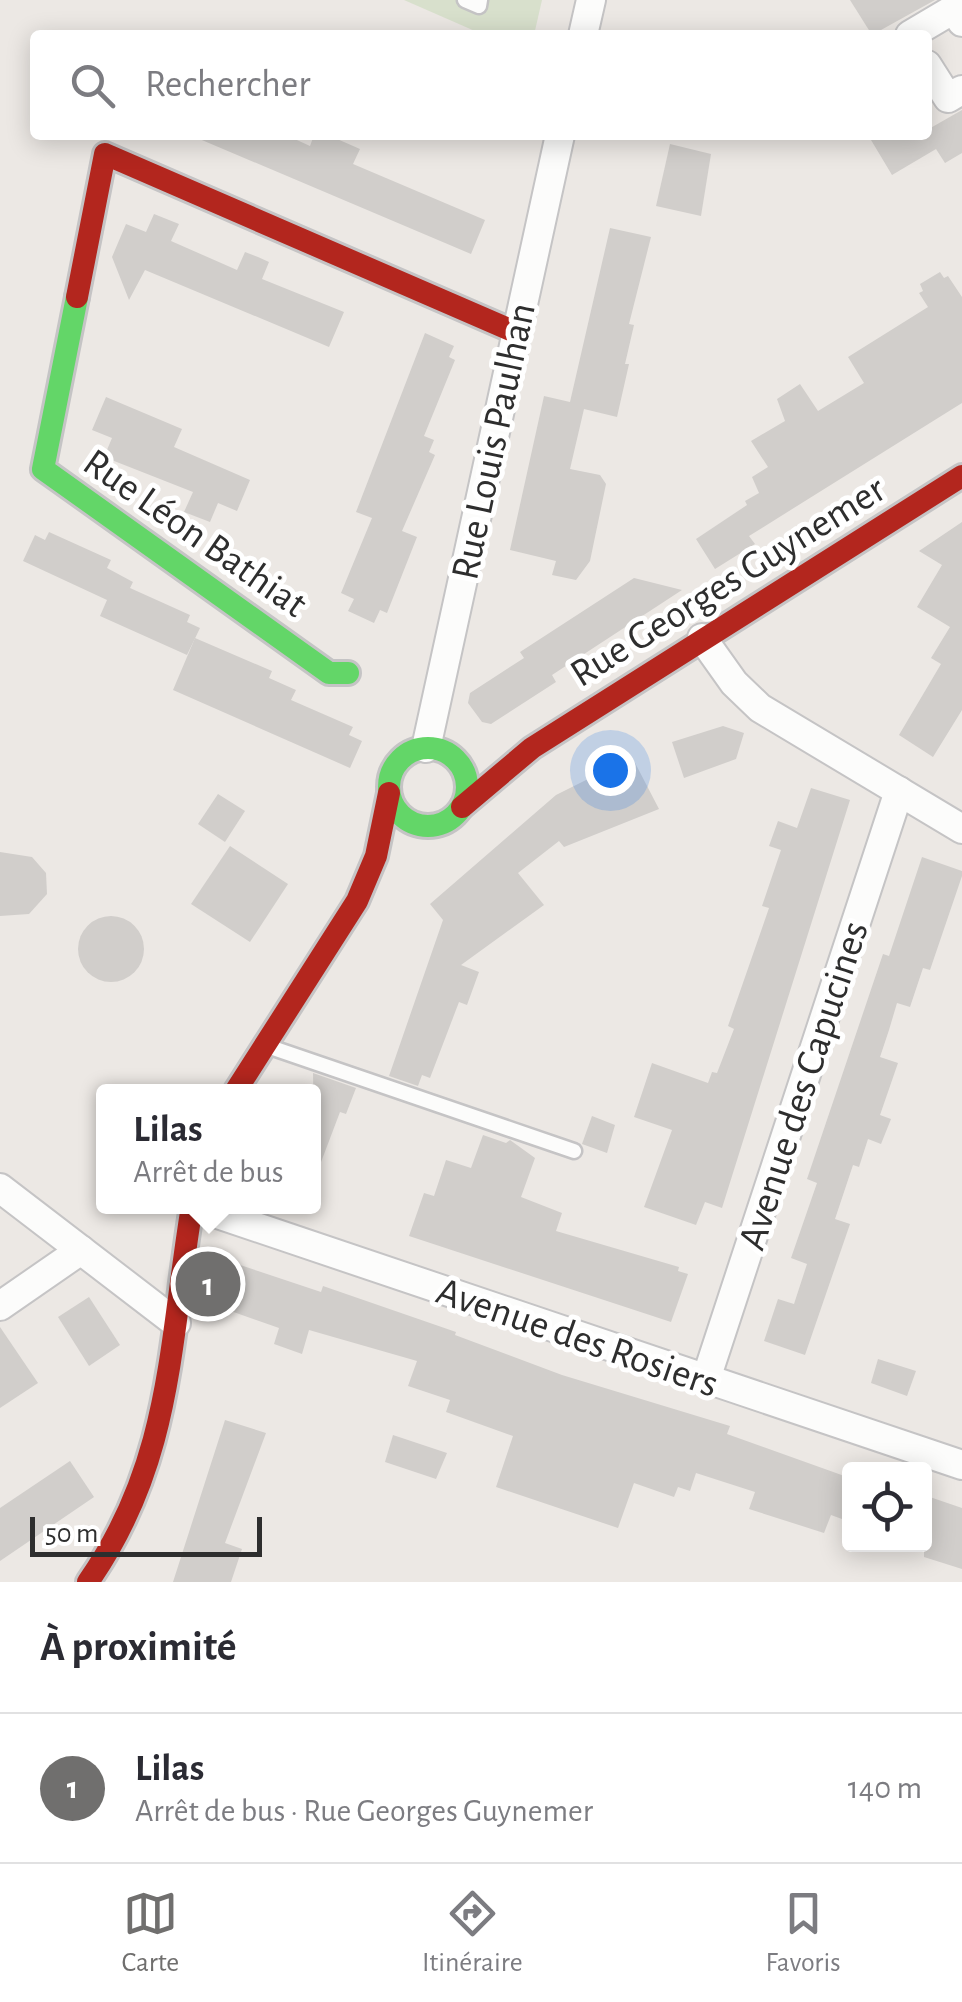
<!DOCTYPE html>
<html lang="fr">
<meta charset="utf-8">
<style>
body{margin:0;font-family:"Alegreya Sans",sans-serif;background:#f7f7f7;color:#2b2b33}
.controls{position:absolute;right:30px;bottom:30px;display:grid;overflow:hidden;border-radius:10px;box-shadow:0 5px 25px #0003}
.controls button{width:90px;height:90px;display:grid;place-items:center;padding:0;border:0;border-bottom:2px solid #e1e1e2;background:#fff;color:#2b2b33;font:50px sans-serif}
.scale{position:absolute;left:30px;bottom:25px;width:232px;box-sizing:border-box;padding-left:10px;border:5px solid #2e2e2e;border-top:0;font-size:28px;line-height:35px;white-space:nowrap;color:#2e2e2e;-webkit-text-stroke:8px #fff;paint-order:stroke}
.you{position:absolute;left:610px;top:770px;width:35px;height:35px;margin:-25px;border:8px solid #fff;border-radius:50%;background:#1a73e8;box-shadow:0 0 0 15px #1a73e833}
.badge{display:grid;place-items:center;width:65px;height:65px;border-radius:50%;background:#706f6e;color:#fff;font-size:32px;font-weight:700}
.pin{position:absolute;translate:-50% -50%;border:5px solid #fff;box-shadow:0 2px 10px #0006}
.popup{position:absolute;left:96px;top:1084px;width:225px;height:130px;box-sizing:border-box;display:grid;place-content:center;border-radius:10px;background:#fff;filter:drop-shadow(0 2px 8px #0005);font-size:32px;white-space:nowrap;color:#7c7c81}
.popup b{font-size:38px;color:#2b2b33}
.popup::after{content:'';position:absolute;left:50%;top:100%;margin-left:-20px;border:20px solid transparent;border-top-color:#fff}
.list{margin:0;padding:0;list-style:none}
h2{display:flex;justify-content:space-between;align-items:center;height:130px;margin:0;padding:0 40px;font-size:42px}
h2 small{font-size:32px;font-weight:400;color:#7c7c81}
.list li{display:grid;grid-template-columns:65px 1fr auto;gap:30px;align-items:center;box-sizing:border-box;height:150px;padding:0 40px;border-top:2px solid #e1e1e2}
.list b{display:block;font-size:38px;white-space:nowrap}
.list p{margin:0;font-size:32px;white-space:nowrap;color:#7c7c81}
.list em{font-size:32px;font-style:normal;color:#7c7c81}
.icon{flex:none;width:55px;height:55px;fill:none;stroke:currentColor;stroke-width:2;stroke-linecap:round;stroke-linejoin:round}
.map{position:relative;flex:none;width:962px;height:1582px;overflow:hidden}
.search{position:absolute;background:#fff;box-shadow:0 5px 25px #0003;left:30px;right:30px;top:30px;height:110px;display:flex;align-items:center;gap:25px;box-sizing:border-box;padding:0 35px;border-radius:10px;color:#7c7c81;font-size:38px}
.sheet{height:280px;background:#fff}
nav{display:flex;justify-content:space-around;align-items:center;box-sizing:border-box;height:140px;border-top:2px solid #e1e1e2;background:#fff;font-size:28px;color:#7c7c81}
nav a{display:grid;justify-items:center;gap:5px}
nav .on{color:#706f6e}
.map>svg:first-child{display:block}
</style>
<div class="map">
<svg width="962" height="1582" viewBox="0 0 962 1582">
<rect width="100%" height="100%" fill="#ece8e4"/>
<path fill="#d8e0cc" d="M404,0h138l-8,35h-50z"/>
<g fill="#d1cecb">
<path d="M850,0h85l-63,35z"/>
<path d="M962,110v43l-17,10 -9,-14 -44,26 -24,-40h60l-1,-5z"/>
<path d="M190,135h96l24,11 4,-11h14l32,14 -7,15 132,56 -14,34z"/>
<path d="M670,144l41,10 -10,62 -45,-10z"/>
<path d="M154,214l25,10 -8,17 66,29 8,-18 13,5 11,5 -7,17 82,33 -15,35 -184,-77 -16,30 -17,-43 14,-33 20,8z"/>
<path d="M610,228l41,9 -22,87 5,1 -9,39h4l-12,53 -33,-8 -14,60 30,6 6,9 -16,77 -14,19 -24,-5 4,-14 -46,-11 34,-154 26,6z"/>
<path d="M940,272l4,6 4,-2 14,21v106l-213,133 6,8 -40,25 -19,-30 51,-34 -2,-4 14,-8 -7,-16 16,-10 -17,-26 34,-20 -8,-22 23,-15 18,27 46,-28 -16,-26 80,-50 -9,-14 4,-2 -3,-7z"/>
<path d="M425,333l29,13 -5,11 6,3 -31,76 10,4 -5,12 6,3 -33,76 15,6 -30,76 -7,-3 -6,13 -26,-12 6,-12 -13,-6 31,-75 -16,-6z"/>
<path d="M106,397l76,32 -8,18 76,33 -13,31 -19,-8 -8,19 -26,-10 9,-20 -89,-35 8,-19 -20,-8z"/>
<path d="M962,522v188l-29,47 -34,-22 42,-71 -10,-6 19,-31 -33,-20 25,-42 -23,-14z"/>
<path d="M49,532l62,28 -4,8 26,14 -3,6 60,27 -3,7 13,6 -13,27 -87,-39 7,-16 -84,-39 12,-26 10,5z"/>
<path d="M634,578l48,12 -130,85 4,7 -65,42 -9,-2 -14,-19 2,-10 54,-35 -4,-6z"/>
<path d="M195,638l77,33 -3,7 27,12 -5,10 62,27 -4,8 13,6 -12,27 -177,-78z"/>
<path d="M723,726l21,7 -8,26 -52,19 -12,-36z"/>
<path d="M632,757l27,52 -95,38 -5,-6 -41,32 26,32 -83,60 18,7 -12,33 -8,-3 -29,76 -8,-3 -4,11 -29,-10 54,-156 -13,-16 126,-109z"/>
<path d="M811,788l39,12 -128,408 -17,-6 -9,23 -52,-18 28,-77 -38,-13 18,-54 56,20 4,-11 5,1 17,-44 -6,-3 41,-118 -7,-2 19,-56 -12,-4 9,-25 19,7z"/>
<path d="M218,794l27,17 -20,31 -27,-18z"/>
<path d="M230,846l58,38 -38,58 -59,-38z"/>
<path d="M0,852l32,5 14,16 1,21 -18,20 -29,2z"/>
<path d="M922,857l40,14v5l-32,94 -7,-2 -13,39 -13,-4 -8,27 -9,27 18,6 -18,52 11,4 -10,25 -13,-5 -9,28 -6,-2 -18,54 15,5 -45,131 -41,-14 14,-42 16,5 13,-40 -16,-6 26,-75 -10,-4 76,-225 6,2z"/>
<circle cx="111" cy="949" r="33"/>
<path d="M313,1073l43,15 -10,26 -6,-2 -25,66z"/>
<path d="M592,1116l23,9 -8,28 -25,-9z"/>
<path d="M483,1135l23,8 4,-3 25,18 -14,39 41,16 -6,18 123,36 -1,4 10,3 -17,48 -262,-86 15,-43 10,3 12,-36 25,8z"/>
<path d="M216,1257l105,35 2,-6 133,46 -1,3 107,40 168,51 -3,8 123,44v44l-19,-7 -7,18 -75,-24 6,-17 -59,-19 -6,18 -12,-4 -4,10 -40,-14 -16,45 -122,-41 17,-51 -67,-24 4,-12 -42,-14 9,-25 -108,-31 -7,24 -28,-10 5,-16 -68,-24z"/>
<path d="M89,1297l31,48 -31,21 -31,-49z"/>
<path d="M0,1327l38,56 -38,25z"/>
<path d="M878,1359l38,12 -9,25 -36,-13z"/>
<path d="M225,1420l41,13 -41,110 17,6 -11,33h-58z"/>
<path d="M393,1435l54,18 -11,26 -51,-17z"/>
<path d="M70,1461l24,36 -94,64v-53z"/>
<path d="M924,1495l38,13v61l-38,-12z"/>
</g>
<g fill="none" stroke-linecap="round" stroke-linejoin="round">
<defs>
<g id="lane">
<path d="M465,0l14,6 1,-6"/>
<path d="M267,1046l307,105"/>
</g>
<g id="street">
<path d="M583,35l8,-35"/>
<path d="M910,35l44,-26 8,13"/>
<path d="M927,65l21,33 14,-8"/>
<path d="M702,638l32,45 26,25 202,121"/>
<path d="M426,748l134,-613"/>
<path d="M0,1188l176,135"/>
<path d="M194,1206l768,259"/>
<path d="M0,1306l81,-56"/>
<path d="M706,1379l193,-588"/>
</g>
<g id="fast">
<path d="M77,297l-34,172 286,204h19"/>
<circle cx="428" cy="787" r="39"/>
</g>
<g id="jam">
<path d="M77,297l28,-143 410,178"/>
<path d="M462,807l70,-59 430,-272"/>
<path d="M235,1092l122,-191 19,-45 13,-63"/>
<path d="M88,1582c84,-120 81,-237 104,-376"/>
</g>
</defs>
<use href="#lane" stroke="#c5c4c5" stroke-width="19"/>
<use href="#street" stroke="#c5c4c5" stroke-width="32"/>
<use href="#fast" stroke="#c5c4c5" stroke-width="28"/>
<use href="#jam" stroke="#c5c4c5" stroke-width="28"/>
<use href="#lane" stroke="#fcfcfb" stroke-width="14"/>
<use href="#street" stroke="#fcfcfb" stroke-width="28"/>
<use href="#fast" stroke="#63d668" stroke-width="22"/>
<use href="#jam" stroke="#b3261e" stroke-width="22"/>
</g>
<g text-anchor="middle" stroke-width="10" stroke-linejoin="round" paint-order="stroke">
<g font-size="40" fill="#2e2e2e" stroke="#fff">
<text transform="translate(492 441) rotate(-78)" y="14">Rue Louis Paulhan</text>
<text transform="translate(196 532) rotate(35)" y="14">Rue Léon Bathiat</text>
<text transform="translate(727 580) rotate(-32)" y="14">Rue Georges Guynemer</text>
<text transform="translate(802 1085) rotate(-72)" y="14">Avenue des Capucines</text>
<text transform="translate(578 1336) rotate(19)" y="14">Avenue des Rosiers</text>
</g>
</g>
</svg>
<div class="controls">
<button><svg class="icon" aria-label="locate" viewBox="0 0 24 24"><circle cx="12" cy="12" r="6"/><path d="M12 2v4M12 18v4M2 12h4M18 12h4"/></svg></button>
</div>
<div class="scale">50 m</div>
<div class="you"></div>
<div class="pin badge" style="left:208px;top:1284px">1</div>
<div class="popup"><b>Lilas</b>Arrêt de bus</div>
<div class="search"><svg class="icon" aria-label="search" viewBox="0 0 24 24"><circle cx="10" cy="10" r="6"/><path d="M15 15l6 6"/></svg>Rechercher</div>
</div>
<section class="sheet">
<h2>À proximité<small></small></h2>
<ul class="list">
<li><span class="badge">1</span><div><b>Lilas</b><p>Arrêt de bus · Rue Georges Guynemer</p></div><em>140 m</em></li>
</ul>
</section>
<nav>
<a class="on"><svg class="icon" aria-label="map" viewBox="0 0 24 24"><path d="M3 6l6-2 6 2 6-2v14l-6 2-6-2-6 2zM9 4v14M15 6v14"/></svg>Carte</a>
<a><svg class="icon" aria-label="directions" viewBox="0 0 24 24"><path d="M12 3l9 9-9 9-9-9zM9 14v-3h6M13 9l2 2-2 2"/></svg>Itinéraire</a>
<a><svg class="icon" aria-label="saved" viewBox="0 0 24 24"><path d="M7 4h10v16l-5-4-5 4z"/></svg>Favoris</a>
</nav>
